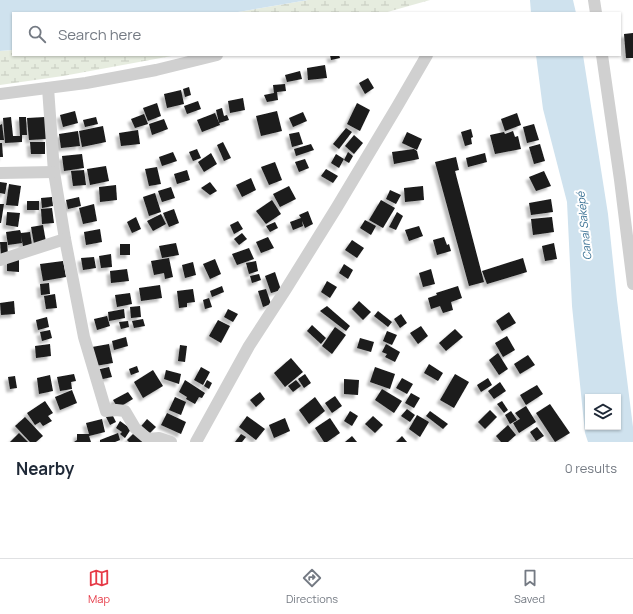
<!DOCTYPE html>
<meta charset="utf-8">
<style>
body{margin:0;font-family:Manrope,sans-serif;background:#f6f6f7;color:#1f2937}
.controls{position:absolute;right:12px;bottom:12px;display:grid;overflow:hidden;border-radius:0px;box-shadow:0 1px 3px #0004}
.controls button{width:36px;height:36px;display:grid;place-items:center;padding:0;border:0;border-bottom:1px solid #e0e1e3;background:#fff;color:#1f2937;font:20px sans-serif}
.list{margin:0;padding:0;list-style:none}
h2{display:flex;justify-content:space-between;align-items:center;height:52px;margin:0;padding:0 16px;font-size:17px}
h2 small{font-size:13px;font-weight:400;color:#747a83}
.icon{flex:none;width:22px;height:22px;fill:none;stroke:currentColor;stroke-width:2;stroke-linecap:round;stroke-linejoin:round}
.map{position:relative;flex:none;width:633px;height:442px;overflow:hidden}
.search{position:absolute;background:#fff;box-shadow:0 1px 3px #0004;left:12px;right:12px;top:12px;height:44px;display:flex;align-items:center;gap:10px;box-sizing:border-box;padding:0 14px;border-radius:0px;color:#747a83;font-size:15px}
.sheet{height:116px;background:#fff}
nav{display:flex;justify-content:space-around;align-items:center;box-sizing:border-box;height:56px;border-top:1px solid #e0e1e3;background:#fff;font-size:11px;color:#747a83}
nav a{display:grid;justify-items:center;gap:2px}
nav .on{color:#e63946}
.map>svg:first-child{display:block}
</style>
<div class="map">
<svg width="633" height="442" viewBox="0 0 633 442">
<defs>
<pattern id="wetland-marsh" width="20" height="14" patternUnits="userSpaceOnUse"><rect width="20" height="14" fill="#e6ecdf"/><path d="M1 5h8M5 5V1M11 12h8M15 12V8" fill="none" stroke="#c6cbc0"/></pattern>
<filter id="shadow"><feDropShadow dx="-3.5" dy="3.5" stdDeviation="1" flood-color="#0004"/></filter>
</defs>
<rect width="100%" height="100%" fill="#fff"/>
<g fill="url(#wetland-marsh)">
<path d="M308,0h122l-46,13h-152z"/>
<path d="M13,50v5h164l-114,21 -63,9v-34z"/>
</g>
<g fill="#cfe2ee" fill-rule="evenodd">
<path d="M0,0h308l-76,13h-219v37l-13,1z"/>
<path d="M530,0h43l3,13h-45z"/>
<path d="M536,55h47l25,159 9,86 16,127v15h-45l-3,-9 -13,-127 -5,-104 -24,-93zM588,397h30v30h-30z"/>
</g>
<g fill="#1a1a1a" filter="url(#shadow)">
<path d="M633,33v25h-7l-2,-24z"/>
<path d="M330,55h9l1,3 -9,2z"/>
<path d="M325,65l2,13 -19,2 -1,-12z"/>
<path d="M300,71l2,8 -15,3 -2,-7z"/>
<path d="M368,78l6,10 -9,6 -6,-11z"/>
<path d="M285,84l1,7 -9,1 1,8 -11,2 -3,-7 10,-2 -1,-8z"/>
<path d="M189,87l2,8 -6,2 -2,-8z"/>
<path d="M181,90l3,14 -17,4 -3,-14z"/>
<path d="M243,98l2,12 -15,3 -2,-12z"/>
<path d="M198,101l3,8 -14,5 -3,-8z"/>
<path d="M157,103l4,13 -13,5 -5,-13z"/>
<path d="M357,103l13,7 -10,21 -13,-7z"/>
<path d="M222,108l2,8 3,-1 2,5 -10,3 -3,-13z"/>
<path d="M75,111l3,12 -15,4 -3,-12z"/>
<path d="M277,111l5,20 -21,5 -5,-20z"/>
<path d="M303,112l4,9 -14,6 -4,-9z"/>
<path d="M215,113l5,12 -18,7 -5,-12z"/>
<path d="M517,113l4,12 -16,6 -4,-12z"/>
<path d="M144,114l4,10 -13,4 -4,-9z"/>
<path d="M11,117l2,19h7l-1,-19h7l1,18h-5v7l-17,1 -2,-25z"/>
<path d="M45,117l2,22 -18,1 -2,-22z"/>
<path d="M96,117l2,7 -13,3 -2,-7z"/>
<path d="M164,119l4,10 -16,6 -3,-11z"/>
<path d="M2,124l2,16h-4v-15z"/>
<path d="M534,124l5,16 -12,3 -4,-16z"/>
<path d="M103,126l3,16 -24,5 -3,-16z"/>
<path d="M346,128l6,4 -13,17 -6,-5z"/>
<path d="M471,129l2,8 -2,1 1,6 -7,2 -4,-14z"/>
<path d="M138,130l2,14 -19,2 -2,-13z"/>
<path d="M78,131l2,15 -19,2 -2,-14z"/>
<path d="M513,131l2,6 3,-1 3,13 -26,5 -5,-19 14,-3 1,2z"/>
<path d="M299,132l4,12 -11,3 -3,-13z"/>
<path d="M407,132l15,7 -5,11 -15,-7z"/>
<path d="M354,135l9,8 -9,11 -9,-8z"/>
<path d="M30,142h15v12h-14z"/>
<path d="M223,142l8,16 -7,3 -7,-16z"/>
<path d="M0,143h2l1,14h-3z"/>
<path d="M311,144l3,6 -18,6 -2,-7z"/>
<path d="M540,144l5,17 -11,3 -5,-17z"/>
<path d="M197,149l4,9 -8,3 -4,-9z"/>
<path d="M414,149l3,2 2,8 -25,5 -2,-12z"/>
<path d="M173,152l4,9 -15,5 -3,-9z"/>
<path d="M348,152l5,4 -4,7 -5,-3z"/>
<path d="M211,153l6,11 -13,8 -6,-10z"/>
<path d="M485,153l2,9 -19,5 -2,-9z"/>
<path d="M82,154l2,14 -20,3 -2,-15z"/>
<path d="M336,154l8,5 -5,9 -8,-5z"/>
<path d="M456,157l3,13 -4,1 29,111 -15,4 -34,-124z"/>
<path d="M305,159l4,9 -10,4 -4,-10z"/>
<path d="M275,162l7,18 -13,5 -8,-18z"/>
<path d="M106,166l3,15 -19,4 -3,-16z"/>
<path d="M157,167l4,17 -12,2 -4,-17z"/>
<path d="M326,169l12,7 -5,7 -12,-7z"/>
<path d="M84,170l2,15 -13,1 -2,-15z"/>
<path d="M187,170l3,10 -13,4 -3,-10z"/>
<path d="M544,171l7,15 -15,5 -7,-14z"/>
<path d="M251,178l5,12 -14,7 -6,-12z"/>
<path d="M0,182l7,1 -2,11 -5,-1z"/>
<path d="M210,182l7,9 -7,4 -9,-7z"/>
<path d="M9,184l12,2 -3,20 -12,-1z"/>
<path d="M116,185l1,15 -17,2 -1,-15z"/>
<path d="M289,186l7,13 -16,8 -7,-13z"/>
<path d="M423,186l1,14 -19,2 -1,-14z"/>
<path d="M171,187l4,11 -13,4 -4,-11z"/>
<path d="M390,190l11,5 -5,9 -10,-5z"/>
<path d="M155,193l6,19 -12,4 -6,-19z"/>
<path d="M52,197l1,9 -11,2 -1,-10z"/>
<path d="M79,197l2,9 -13,3 -2,-9z"/>
<path d="M551,199l2,13 -22,3 -2,-12z"/>
<path d="M272,200l9,14 -15,10 -10,-13z"/>
<path d="M381,200l14,8 -12,20 -14,-8z"/>
<rect x="27" y="201" width="12" height="9"/>
<path d="M0,204h4l-3,19h-1z"/>
<path d="M94,204l3,17 -14,3 -4,-16z"/>
<path d="M52,208l2,15 -12,1 -1,-15z"/>
<path d="M174,209l5,14 -10,4 -6,-14z"/>
<path d="M308,211l5,13 -8,4 -3,-7 1,5 -10,4 -3,-8 11,-4 -2,-3z"/>
<path d="M7,212l13,1 -2,14 -12,-2z"/>
<path d="M397,212l6,4 -7,14 -7,-3z"/>
<path d="M161,214l5,10 -13,7 -6,-10z"/>
<path d="M136,217l5,12 -9,4 -5,-11z"/>
<path d="M552,217l2,15 -21,3 -2,-16z"/>
<path d="M365,220l11,6 -5,9 -11,-7z"/>
<path d="M238,221l5,8 -9,5 -4,-9z"/>
<path d="M275,222l3,6 -8,4 -4,-6z"/>
<path d="M43,225l3,17 -12,2 -3,-17z"/>
<path d="M419,226l4,10 -14,5 -4,-11z"/>
<path d="M100,229l2,13 -16,3 -2,-13z"/>
<path d="M20,230l1,3 9,-1 2,13 -9,1 -2,-10 1,7 -14,2 -2,-13z"/>
<path d="M242,233l5,6 -8,6 -5,-6z"/>
<path d="M268,237l6,11 -13,5 -5,-11z"/>
<path d="M444,237l3,8 2,-1 2,7 -14,4 -4,-15z"/>
<path d="M352,240l12,8 -7,10 -12,-8z"/>
<path d="M0,242h7l1,13h-7z"/>
<path d="M176,243l3,12 -17,3 -3,-12z"/>
<path d="M554,243l3,16 -12,2 -3,-15z"/>
<rect x="120" y="244" width="10" height="11"/>
<path d="M249,248l5,11 -17,6 -5,-11z"/>
<path d="M111,254l1,13 -11,1 -2,-12z"/>
<path d="M94,257l2,11 -13,2 -2,-12z"/>
<path d="M169,258l4,19 -8,2 -1,-6 -10,2 -3,-14z"/>
<path d="M523,258l4,14 -40,12 -5,-13z"/>
<path d="M215,259l6,15 -11,5 -7,-15z"/>
<path d="M7,260h12v12l-12,-1z"/>
<path d="M63,261l3,16 -23,4 -3,-17z"/>
<path d="M256,261l2,10 -9,3 -3,-11z"/>
<path d="M193,262l3,13 -11,3 -3,-13z"/>
<path d="M344,264l9,6 -5,9 -9,-6z"/>
<path d="M127,269l2,12 -18,2 -1,-12z"/>
<path d="M431,269l4,15 -12,3 -4,-14z"/>
<path d="M275,272l6,18 -10,3 -6,-17z"/>
<path d="M259,274l2,6 -9,3 -2,-7z"/>
<path d="M327,281l10,6 -7,11 -9,-6z"/>
<path d="M49,283l1,11 -9,1 -1,-11z"/>
<path d="M160,285l2,13 -21,3 -2,-13z"/>
<path d="M222,286l2,6 -12,5 -2,-6z"/>
<path d="M458,286l4,12 -11,4 2,8 -10,3 -3,-7 -9,3 -3,-11 9,-3 -1,-2z"/>
<path d="M193,289l2,13 -8,1v4l-8,1 -2,-17z"/>
<path d="M266,289l5,15 -8,3 -5,-16z"/>
<path d="M130,293l2,11 -15,3 -2,-12z"/>
<path d="M55,294l2,14 -11,1 -2,-13z"/>
<path d="M209,298l3,9 -7,2 -2,-9z"/>
<path d="M14,301l1,13 -14,1 -1,-12z"/>
<path d="M359,301l12,11 -8,8 -11,-11z"/>
<path d="M140,306l1,11 -10,1 -1,-11z"/>
<path d="M327,306l23,20 -4,5 -26,-20z"/>
<path d="M124,309l1,9 -16,3 -1,-9z"/>
<path d="M228,309l10,5 -5,8 -9,-5z"/>
<path d="M378,311l14,11 -4,5 -14,-11z"/>
<path d="M509,312l7,11 -14,8 -6,-10z"/>
<path d="M401,314l6,9 -7,5 -6,-9z"/>
<path d="M107,316l3,10 -13,4 -3,-11z"/>
<path d="M47,317l2,10 -11,3 -2,-10z"/>
<path d="M143,319l2,7 -11,2 -2,-7z"/>
<path d="M218,320l12,6 -9,17 -12,-7z"/>
<path d="M128,321l1,6 -8,2 -2,-7z"/>
<path d="M312,325l14,13 -5,6 -14,-13z"/>
<path d="M421,326l7,10 -10,8 -8,-11z"/>
<path d="M335,327l11,8 -14,19 -10,-8z"/>
<path d="M455,329l8,8 -17,14 -7,-8z"/>
<path d="M50,330l2,8 -10,3 -2,-9z"/>
<path d="M387,331l10,4 -5,10 -9,-4z"/>
<path d="M507,336l8,14 -12,7 -8,-14z"/>
<path d="M126,337l2,9 -14,4 -2,-9z"/>
<path d="M360,338l14,4 -3,10 -14,-4z"/>
<path d="M50,344l1,12 -15,2 -1,-12z"/>
<path d="M109,344l4,19 -18,3 -3,-19z"/>
<path d="M386,344l14,8 -5,10 -10,-5 2,-3 -5,-2z"/>
<path d="M180,345l7,1 -2,16 -7,-1z"/>
<path d="M498,353l10,16 -9,6 -10,-15z"/>
<path d="M528,355l7,10 -15,9 -6,-10z"/>
<path d="M291,358l12,14 -18,15 -11,-14z"/>
<path d="M429,364l14,9 -5,8 -14,-8z"/>
<path d="M137,366l2,6 -8,3 -2,-6z"/>
<path d="M109,367l3,10 -14,3 -2,-10z"/>
<path d="M201,367l9,5 -7,13 -9,-5z"/>
<path d="M375,367l20,7 -5,15 -20,-7z"/>
<path d="M153,370l10,16 -20,12 -9,-16z"/>
<path d="M166,370l15,4 -2,10 -15,-5z"/>
<path d="M74,374l2,7 -5,1 1,7 -12,2 -3,-14z"/>
<path d="M305,374l6,9 -7,5 -6,-9z"/>
<path d="M455,374l14,8 -15,26 -14,-8z"/>
<path d="M50,375l3,16 -14,3 -2,-16z"/>
<path d="M15,376l2,12 -7,1 -2,-12z"/>
<path d="M402,378l11,6 -6,10 -11,-6z"/>
<path d="M488,378l4,7 -11,7 -4,-7z"/>
<path d="M344,379l15,1 -1,15 -14,-1z"/>
<path d="M185,380l20,13 -3,5 -3,-1 -4,7 -9,-5 1,-2 -8,-5z"/>
<path d="M207,380l5,3 -3,6 -5,-3z"/>
<path d="M296,380l5,6 -8,6 -5,-6z"/>
<path d="M500,382l6,9 -12,8 -6,-8z"/>
<path d="M537,385l6,9 -17,11 -6,-10z"/>
<path d="M382,389l20,12 -8,12 -19,-13z"/>
<path d="M72,390l5,13 -17,7 -5,-13z"/>
<path d="M128,392l5,7 -15,9 -5,-8z"/>
<path d="M260,392l5,7 -9,8 -6,-7z"/>
<path d="M411,393l9,5 -6,10 -9,-5z"/>
<path d="M335,396l7,10 -10,7 -7,-10z"/>
<path d="M175,397l11,5 -5,13 -12,-5z"/>
<path d="M315,397l10,14 -16,13 -10,-14z"/>
<path d="M45,401l8,12 -5,3 4,5 -9,5 -3,-4 -5,3 -8,-12z"/>
<path d="M502,401l6,9 -4,3 -7,-9z"/>
<path d="M550,404l20,29 -15,9 -19,-29z"/>
<path d="M526,406l10,16 -17,11 -6,-10 7,-4 -5,-6z"/>
<path d="M407,409l8,6 -5,7 -9,-6z"/>
<path d="M490,410l7,7 -12,12 -7,-7z"/>
<path d="M350,411l8,5 -6,10 -8,-5z"/>
<path d="M430,411l18,13 -5,5 -17,-13z"/>
<path d="M511,411l6,9 -7,4 -5,-9z"/>
<path d="M167,413l19,9 -5,12 -20,-9z"/>
<path d="M112,414l4,8 -6,3 -4,-8z"/>
<path d="M417,415l12,7 -9,15 -11,-8z"/>
<path d="M247,416l18,13 -9,11 -17,-13z"/>
<path d="M373,416l10,9 -8,8 -10,-9z"/>
<path d="M25,417l18,19 -7,6h-6l-15,-16z"/>
<path d="M285,418l5,13 -16,7 -5,-13z"/>
<path d="M330,418l10,15 -13,9h-3l-9,-14z"/>
<path d="M102,419l3,13 -16,4 2,6h-17l3,-2v-6h12l-3,-11z"/>
<path d="M147,419l9,8 -10,10 -8,-7z"/>
<path d="M120,421l11,8 -6,9 -5,-4 2,-2 -6,-4z"/>
<path d="M508,425l8,10 -8,7h-7l-5,-6z"/>
<path d="M537,427l7,9 -8,5 -6,-9z"/>
<path d="M136,431l11,11h-18l-2,-2z"/>
<path d="M19,433l9,9h-18z"/>
<path d="M118,433l2,7 -5,2h-15v-2z"/>
<path d="M241,434l5,3 -4,5h-7z"/>
<path d="M352,436l5,6h-12z"/>
<path d="M402,436l5,6h-11z"/>
</g>
<g fill="none" stroke-linecap="round" stroke-linejoin="round">
<g stroke="#d0d0d0" stroke-width="12">
<path d="M594,0l2,13"/>
<path d="M602,55l18,125 13,104"/>
<path d="M48,88l6,84 11,67 19,98 22,74 10,-1 9,1 10,17 13,11 11,-1 12,4"/>
<path d="M0,94l86,-11 70,-13 61,-15"/>
<path d="M0,173l54,-1"/>
<path d="M0,260l65,-21"/>
<path d="M196,442l53,-96 37,-57 51,-82 61,-102 29,-50"/>
</g>
</g>
<g text-anchor="middle" stroke-width="4" stroke-linejoin="round" paint-order="stroke">
<g font-size="11" font-style="italic" fill="#3f7597" stroke="#fff">
<text transform="translate(584 226) rotate(-96)" y="4">Canal Saképé</text>
</g>
</g>
</svg>
<div class="controls">
<button><svg class="icon" aria-label="layers" viewBox="0 0 24 24"><path d="M12 4l9 5-9 5-9-5zM3 14l9 5 9-5"/></svg></button>
</div>
<div class="search"><svg class="icon" aria-label="search" viewBox="0 0 24 24"><circle cx="10" cy="10" r="6"/><path d="M15 15l6 6"/></svg>Search here</div>
</div>
<section class="sheet">
<h2>Nearby<small>0 results</small></h2>
<ul class="list">
</ul>
</section>
<nav>
<a class="on"><svg class="icon" aria-label="map" viewBox="0 0 24 24"><path d="M3 6l6-2 6 2 6-2v14l-6 2-6-2-6 2zM9 4v14M15 6v14"/></svg>Map</a>
<a><svg class="icon" aria-label="directions" viewBox="0 0 24 24"><path d="M12 3l9 9-9 9-9-9zM9 14v-3h6M13 9l2 2-2 2"/></svg>Directions</a>
<a><svg class="icon" aria-label="saved" viewBox="0 0 24 24"><path d="M7 4h10v16l-5-4-5 4z"/></svg>Saved</a>
</nav>
